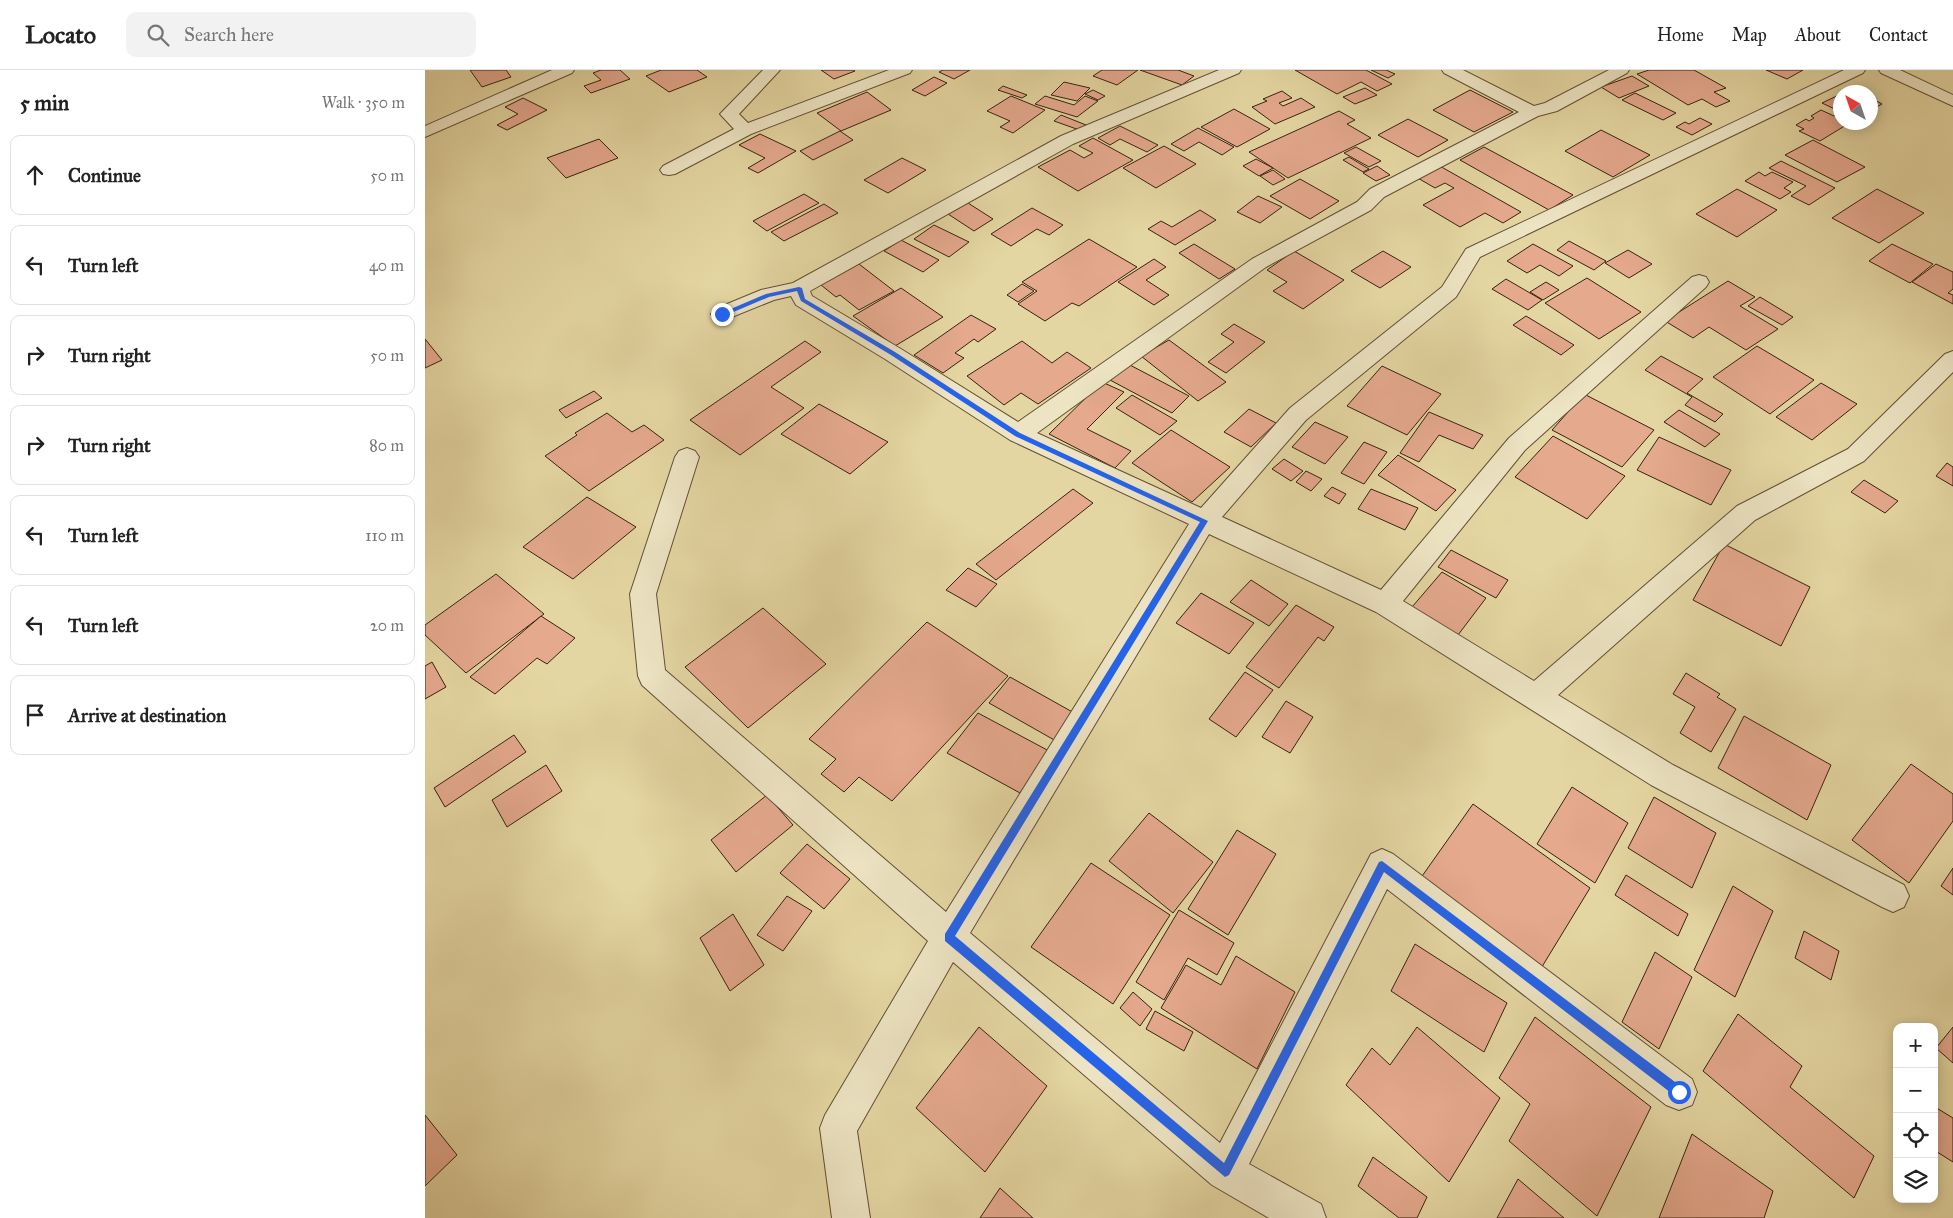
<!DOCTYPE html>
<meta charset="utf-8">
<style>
body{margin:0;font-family:"IM FELL Great Primer",serif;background:#f2f2f2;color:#222}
.controls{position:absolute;right:15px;bottom:15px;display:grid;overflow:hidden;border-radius:10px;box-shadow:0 2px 12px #0003}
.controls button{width:45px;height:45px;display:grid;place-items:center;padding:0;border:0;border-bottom:1px solid #e0e0e0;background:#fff;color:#222;font:25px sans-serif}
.compass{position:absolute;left:1408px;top:15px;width:45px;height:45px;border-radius:50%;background:#fff;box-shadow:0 2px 12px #0003;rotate:320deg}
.stop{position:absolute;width:15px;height:15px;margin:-11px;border:4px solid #2563eb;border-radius:50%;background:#fff}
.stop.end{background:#2563eb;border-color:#fff;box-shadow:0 1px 5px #0008}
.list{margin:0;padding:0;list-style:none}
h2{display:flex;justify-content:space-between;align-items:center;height:65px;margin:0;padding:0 20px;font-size:21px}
h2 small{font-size:16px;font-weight:400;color:#767676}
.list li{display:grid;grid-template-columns:32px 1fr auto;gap:15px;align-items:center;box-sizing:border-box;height:80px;margin:0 10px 10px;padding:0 10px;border:1px solid #e0e0e0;border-radius:10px}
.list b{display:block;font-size:19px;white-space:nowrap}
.list em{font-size:16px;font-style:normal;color:#767676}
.icon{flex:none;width:28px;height:28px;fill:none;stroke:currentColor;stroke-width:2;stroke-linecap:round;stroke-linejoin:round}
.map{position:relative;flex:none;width:1528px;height:1148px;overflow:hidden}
header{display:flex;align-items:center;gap:30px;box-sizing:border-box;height:70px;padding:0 25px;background:#fff;border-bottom:1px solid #e0e0e0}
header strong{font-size:24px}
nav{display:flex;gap:28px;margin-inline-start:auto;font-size:18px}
.search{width:350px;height:45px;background:#f2f2f2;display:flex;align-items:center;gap:12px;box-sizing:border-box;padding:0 18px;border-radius:10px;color:#767676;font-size:19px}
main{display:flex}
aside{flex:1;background:#fff}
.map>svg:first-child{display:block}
</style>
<header>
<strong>Locato</strong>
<div class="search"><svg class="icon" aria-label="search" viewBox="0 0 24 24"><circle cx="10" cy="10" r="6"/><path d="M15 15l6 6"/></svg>Search here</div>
<nav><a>Home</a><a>Map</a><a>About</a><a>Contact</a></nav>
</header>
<main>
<aside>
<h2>5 min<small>Walk · 350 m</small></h2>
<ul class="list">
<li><svg class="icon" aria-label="ahead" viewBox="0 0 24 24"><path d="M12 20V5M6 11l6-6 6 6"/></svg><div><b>Continue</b></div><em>50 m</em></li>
<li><svg class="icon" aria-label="left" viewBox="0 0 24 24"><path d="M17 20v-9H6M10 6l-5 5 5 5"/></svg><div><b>Turn left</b></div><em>40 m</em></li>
<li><svg class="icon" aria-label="right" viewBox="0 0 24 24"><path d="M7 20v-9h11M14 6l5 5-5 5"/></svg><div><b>Turn right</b></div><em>50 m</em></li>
<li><svg class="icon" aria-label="right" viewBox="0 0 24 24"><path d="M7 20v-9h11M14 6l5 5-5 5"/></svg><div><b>Turn right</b></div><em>80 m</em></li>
<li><svg class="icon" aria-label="left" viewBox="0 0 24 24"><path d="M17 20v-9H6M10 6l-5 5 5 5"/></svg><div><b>Turn left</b></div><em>110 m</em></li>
<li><svg class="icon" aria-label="left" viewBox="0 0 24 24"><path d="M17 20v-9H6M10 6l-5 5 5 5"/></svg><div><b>Turn left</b></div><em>20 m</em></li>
<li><svg class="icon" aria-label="arrive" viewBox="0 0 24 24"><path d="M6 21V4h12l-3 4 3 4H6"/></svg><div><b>Arrive at destination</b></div></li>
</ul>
</aside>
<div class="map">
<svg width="1528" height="1148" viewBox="0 0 1528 1148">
<rect width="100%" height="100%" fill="#e4d6a2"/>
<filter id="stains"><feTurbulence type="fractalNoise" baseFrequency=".004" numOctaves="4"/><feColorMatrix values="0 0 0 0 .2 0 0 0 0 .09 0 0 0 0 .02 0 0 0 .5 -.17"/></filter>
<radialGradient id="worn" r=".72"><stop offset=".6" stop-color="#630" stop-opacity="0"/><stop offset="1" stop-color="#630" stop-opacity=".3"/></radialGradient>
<g fill="#e5a98e" stroke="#38220f">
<path d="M45,0h36l5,7 -29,10z"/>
<path d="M176,0h19l10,9 -39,14 -7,-7 17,-6 -8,-7z"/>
<path d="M236,0h36l10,7 -38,15 -23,-16z"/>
<path d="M396,0h33l1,1 -21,8z"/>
<path d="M518,0h27l-16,9 -15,-7z"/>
<path d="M677,0h36l-21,15 -24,-9z"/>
<path d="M715,0h38l16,6 -12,9z"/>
<path d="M870,0h71l26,14 -15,7 -16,-9 -24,12z"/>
<path d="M946,0h15l9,4 -7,4z"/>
<path d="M1224,0h45l32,18 -12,4 16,9 -14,6 -14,-8 -14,6 -51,-31z"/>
<path d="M1341,0h37l-16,9z"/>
<path d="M1207,6l17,10 -30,12 -18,-11z"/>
<path d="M509,7l13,6 -22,13 -13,-6z"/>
<path d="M639,12l26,6 -13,13 -26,-6z"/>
<path d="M578,16l24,9 -5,3 -24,-8z"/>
<path d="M940,18l12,7 -22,9 -12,-7z"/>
<path d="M668,20l12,6 -7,4 -13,-6z"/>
<path d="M1045,20l43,22 -39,20 -41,-22z"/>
<path d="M857,21l10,7 -13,5 4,3 18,-8 14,9 -40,17 -23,-17 15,-6 -4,-2z"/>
<path d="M442,22l24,18 -50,21 -24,-18z"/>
<path d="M1210,23l41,20 -13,7 -41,-20z"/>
<path d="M1416,24v18l-19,-9z"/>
<path d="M586,26l34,14 -32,23 -13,-6 10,-6 -23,-10z"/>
<path d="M620,26l29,9 11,-9 13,5 -21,16 -42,-13z"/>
<path d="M98,28l24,12 -40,20 -10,-5 21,-11 -13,-7z"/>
<path d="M1446,28l11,6 -11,6z"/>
<path d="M809,39l36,20 -33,18 -36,-20z"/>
<path d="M1396,40l13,6 4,-2 3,1v7h10l-31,19 -21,-10 5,-2 -8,-4 10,-6 3,2 5,-3 -3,-2z"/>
<path d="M914,41l16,9 -8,4 24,14 -83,40 -39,-26z"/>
<path d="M636,45l30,12 -6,5 -31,-11z"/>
<path d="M1275,48l12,6 -20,11 -16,-8 9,-5 4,2z"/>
<path d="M983,49l40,21 -30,17 -40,-22z"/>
<path d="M695,56l38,19 -11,7 -27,-13 -10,6 -12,-7z"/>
<path d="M773,58l36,19 -12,8 -23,-13 -15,9 -13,-7z"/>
<path d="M1176,60l49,25 -37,22 -48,-26z"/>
<path d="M415,61l13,9 -40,20 -13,-9z"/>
<path d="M335,64l36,17 -38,22 -10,-5 17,-10 -26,-13z"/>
<path d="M668,68l40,22 -55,31 -40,-24 32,-17 14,8 9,-5 -14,-7z"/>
<path d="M174,69l19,19 -52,20 -19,-20z"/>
<path d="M1388,70l52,27 -28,15 -52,-27z"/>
<path d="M739,76l32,18 -40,24 -33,-20z"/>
<path d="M931,77l25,14 -12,6 -25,-14z"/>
<path d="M1059,77l89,48 -24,15 -89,-50z"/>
<path d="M924,87l20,12 -6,3 -20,-12z"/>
<path d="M477,88l24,12 -38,23 -24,-13z"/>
<path d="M831,89l17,9 -14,8 -16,-10z"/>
<path d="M1356,91l54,27 -26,17 -18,-9 15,-10 -37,-18z"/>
<path d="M1013,95l83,47 -18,11 -18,-10 -25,14 -37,-22 31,-17 -9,-5 -10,5 -19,-11z"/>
<path d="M952,96l13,9 -14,6 -13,-8z"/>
<path d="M848,100l12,9 -12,6 -13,-9z"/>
<path d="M1334,102l6,4 7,-4 21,10 -9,6 7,4 -11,7 -35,-18z"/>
<path d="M875,109l39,22 -29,18 -40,-23z"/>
<path d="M1312,119l40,21 -40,27 -41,-23z"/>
<path d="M1452,119l47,24 -45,30 -47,-25z"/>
<path d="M379,124l15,9 -52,28 -14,-10z"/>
<path d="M833,126l24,11 -22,16 -23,-11z"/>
<path d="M543,133l25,16 -19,12 -26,-17z"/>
<path d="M399,134l14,9 -54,28 -13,-9z"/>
<path d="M607,138l31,17 -14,10 -12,-6 -26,17 -20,-12z"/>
<path d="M775,140l16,10 -41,25 -27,-16 13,-8 11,6z"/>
<path d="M509,155l35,17 -20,15 -35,-18z"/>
<path d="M664,169l48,28 -58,39 -7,-3 -27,18 -27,-17 19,-13 -15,-9z"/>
<path d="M476,170l38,20 -16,12 -39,-21z"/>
<path d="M1144,171l37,20 -12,9 -37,-20z"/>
<path d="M769,174l41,25 -16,10 -40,-26z"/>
<path d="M1108,174l40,22 -14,10 -19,-11 -13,8 -20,-12z"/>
<path d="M1467,174l41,20 -23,19 -41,-22z"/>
<path d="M1203,180l24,14 -23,14 -24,-15z"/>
<path d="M869,181l50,29 -41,29 -30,-18 14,-9 -20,-12z"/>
<path d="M958,181l28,16 -31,21 -29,-17z"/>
<path d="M729,189l12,8 -20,13 23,15 -15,10 -36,-23z"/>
<path d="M434,194l35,27 -35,19 -19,-15 -4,2 -15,-12z"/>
<path d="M1511,194l17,8v17l-5,4 5,2v9l-41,-22z"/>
<path d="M1162,208l54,34 -42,27 -54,-36z"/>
<path d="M1081,209l36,21 -14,10 -36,-21z"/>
<path d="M1303,211l27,16 -15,9 38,23 -32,21 -37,-23 -16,11 -28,-17z"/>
<path d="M1121,212l13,8 -16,10 -13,-8z"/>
<path d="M597,214l12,7 -16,11 -11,-7z"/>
<path d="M476,218l42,29 -48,29 -42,-30z"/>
<path d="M1335,227l33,20 -11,8 -34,-19z"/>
<path d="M546,245l25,14 -18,13 -4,-3 -19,14 9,5 -21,15 -29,-18z"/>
<path d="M1101,246l48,29 -13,10 -48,-30z"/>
<path d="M809,254l31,18 -39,31 -18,-11 26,-20 -13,-8z"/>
<path d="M0,269l17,21 -17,8z"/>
<path d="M744,270l57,42 -28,19 -57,-45z"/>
<path d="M380,271l16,11 -50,35 33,21 -64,47 -50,-35z"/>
<path d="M597,271l30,22 15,-11 24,16 -53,36 -17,-11 -17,12 -37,-29z"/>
<path d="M1332,276l57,34 -44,34 -57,-37z"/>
<path d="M1236,286l42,23 -16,14 36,21 -8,8 -30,-17 7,-8 -47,-27z"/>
<path d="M703,294l61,32 -17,17 -62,-33z"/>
<path d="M957,296l59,28 -34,41 -60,-29z"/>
<path d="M677,312l22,10 -37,37 44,22 -16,17 -66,-34z"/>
<path d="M1396,313l36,21 -45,36 -36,-23z"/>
<path d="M169,321l8,7 -36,20 -7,-8z"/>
<path d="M1159,324l70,36 -32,37 -70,-37z"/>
<path d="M707,325l45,26 -17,14 -44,-27z"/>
<path d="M394,334l69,38 -38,32 -69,-40z"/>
<path d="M824,339l27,14 -25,24 -27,-15z"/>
<path d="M1254,340l41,24 -15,13 -41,-25z"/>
<path d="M1004,342l54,23 -10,14 -34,-14 -20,27 -19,-9z"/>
<path d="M182,343l25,19 12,-7 20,15 -75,51 -44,-35 32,-21 -2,-2z"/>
<path d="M890,352l33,15 -23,27 -33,-17z"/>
<path d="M746,360l59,37 -38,35 -60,-39z"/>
<path d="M1128,366l72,40 -38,43 -72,-42z"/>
<path d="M1234,367l72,33 -20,35 -74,-35z"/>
<path d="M939,372l23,10 -23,32 -23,-11z"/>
<path d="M973,385l58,35 -20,21 -58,-36z"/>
<path d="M859,389l19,12 -12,10 -19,-12z"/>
<path d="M1522,393l6,4v19l-17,-10z"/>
<path d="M881,401l16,8 -11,12 -15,-9z"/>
<path d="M1439,410l34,21 -13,12 -34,-21z"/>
<path d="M907,417l14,7 -7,10 -15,-8z"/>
<path d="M648,419l20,14 -97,77 -20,-16z"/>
<path d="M946,419l47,19 -13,22 -47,-21z"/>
<path d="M162,427l49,30 -63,52 -50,-32z"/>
<path d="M1299,474l86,43 -29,59 -88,-46z"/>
<path d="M1026,480l57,30 -12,18 -58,-31z"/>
<path d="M543,498l29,16 -21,23 -30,-17z"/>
<path d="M1017,502l44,26 -28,37 -46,-28z"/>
<path d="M71,504l48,40 -78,59 -41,-38v-10z"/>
<path d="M826,510l37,24 -19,22 -39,-24z"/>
<path d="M776,523l53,30 -25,31 -53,-31z"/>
<path d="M871,535l38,22 -10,14 -6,-4 -39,51 -33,-21z"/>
<path d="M338,538l63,56 -78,64 -63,-61z"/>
<path d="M116,546l34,22 -28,26 -10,-6 -42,36 -25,-17z"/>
<path d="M502,552l81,54 -116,125 -33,-24 -15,15 -23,-18 15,-15 -27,-20z"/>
<path d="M7,592l14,25 -21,12v-33z"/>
<path d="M820,602l28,18 -37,47 -27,-18z"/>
<path d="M1261,603l34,21 -3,3 19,12 -25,43 -31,-19 15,-26 -22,-13z"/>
<path d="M585,607l66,37 -20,27 -67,-38z"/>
<path d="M861,631l27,16 -23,36 -28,-16z"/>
<path d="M553,643l71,38 -29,42 -73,-40z"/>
<path d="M1319,646l87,49 -24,55 -89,-52z"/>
<path d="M89,665l12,17 -81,55 -11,-19z"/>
<path d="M1486,694l42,30v27l-44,62 -57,-43z"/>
<path d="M121,695l16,26 -55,36 -15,-27z"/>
<path d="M1147,717l56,36 -33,60 -58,-39z"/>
<path d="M342,725l26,30 -57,47 -25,-32z"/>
<path d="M1229,727l62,36 -24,55 -64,-40z"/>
<path d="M1048,734l117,84 -50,82 -120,-91z"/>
<path d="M724,743l64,49 -40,51 -64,-52z"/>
<path d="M812,760l39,24 -48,81 -40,-26z"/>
<path d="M382,774l43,35 -26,30 -44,-36z"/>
<path d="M666,793l79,52 -57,89 -82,-57z"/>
<path d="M1528,798v27l-12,-9z"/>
<path d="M1201,805l62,39 -10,22 -63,-41z"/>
<path d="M1308,816l40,25 -38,86 -41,-27z"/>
<path d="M362,826l25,15 -29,40 -26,-16z"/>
<path d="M754,840l55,33 -17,32 -29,-17 -24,42 -28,-18z"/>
<path d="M308,844l31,51 -34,26 -30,-53z"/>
<path d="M1379,861l35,20 -8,29 -36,-22z"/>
<path d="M990,874l92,59 -23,49 -93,-61z"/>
<path d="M1230,882l37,25 -33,72 -37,-27z"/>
<path d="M811,886l59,36 -38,77 -96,-61 25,-43 35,20z"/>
<path d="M708,922l19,17 -12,17 -20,-18z"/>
<path d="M730,941l38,21 -9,19 -38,-22z"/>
<path d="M1313,944l64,52 -12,21 84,69 -20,42 -151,-127z"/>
<path d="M1110,947l116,90 -54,109 -88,-75 21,-37 -31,-26z"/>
<path d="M554,957l68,59 -62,86 -69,-64z"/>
<path d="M992,957l83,71 -51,84 -103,-97 26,-37 18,17z"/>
<path d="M1528,957v36l-17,-15z"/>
<path d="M1510,1037l18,11v44l-19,-12z"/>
<path d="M0,1045l32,40 -32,31z"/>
<path d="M1267,1064l81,57 -9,27h-105z"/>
<path d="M948,1087l54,40 -10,21h-18l-41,-32z"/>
<path d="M1093,1109l46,39h-67z"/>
<path d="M575,1118l33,30h-53z"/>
</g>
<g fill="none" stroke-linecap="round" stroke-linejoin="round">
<defs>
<g id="minor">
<path d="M127,0h22l-2,3 -147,64v-11z"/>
<path d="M338,0h17l-41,44 9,9 141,-53h23l-2,3 -159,61 -76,40 -6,1 -6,-1 -3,-4 3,-4 71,-37 -14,-15z"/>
<path d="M794,0h22l-2,3 -166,71 -263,147 2,5 89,53 117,73 234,-163 105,-57 13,-13 149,-77 -75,-39 -2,-3h21l71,36 11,-3 64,-33h20l-2,3 -70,38 -19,5 -154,81 -13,13 -105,57 -229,166 164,75 89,-100 152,-121 24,-38 378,-179h21l-2,3 -383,184 -24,40 -150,123 -84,97 159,73 128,-152 183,-161 7,-2 7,2 3,5 -3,5 -181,163 -122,151 131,80 203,-175 111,-57 97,-95 8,-3v21l-89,89 -109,59 -197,175 115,70 231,120 5,11 -5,11 -11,5 -11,-5 -231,-122 -275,-173 -167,-78 -239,399 250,210 151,-289 11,-5 11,5 299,225 5,13 -5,13 -13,5 -13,-5 -279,-216 -138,275 72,40 5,14h-57l-57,-33 -259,-223 -96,169 13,87h-38l-12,-90 5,-13 103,-174 -286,-256 -4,-9 -8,-82 45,-137 4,-6 8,-3 8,3 4,6 -43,137 9,76 281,242 243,-388 -179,-84 -125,-81 -89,-54 -5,-9 -17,4 -52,21 -7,-2 -4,-5 4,-5 46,-19 32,-7 268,-147z"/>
<path d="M1454,0h21l53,25v11l-72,-33z"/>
</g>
</defs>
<use href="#minor" stroke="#634f34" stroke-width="2"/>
<use href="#minor" fill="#ede4c3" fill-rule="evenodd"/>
</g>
<path fill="#2563eb" d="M374,217l3,1 3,11 90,53 125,81 188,88 -253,415 269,227 155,-301 3,-1 301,227 1,4 -1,4 -4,1 -4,-1 -291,-224 -155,303 -4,2 -280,-236v-7l255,-412 -185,-86 -124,-81 -90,-54 -4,-10 -28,6 -45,19 -5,-2 47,-20z"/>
<rect width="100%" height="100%" filter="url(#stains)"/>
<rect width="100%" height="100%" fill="url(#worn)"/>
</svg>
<div class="controls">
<button>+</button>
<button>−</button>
<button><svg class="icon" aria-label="locate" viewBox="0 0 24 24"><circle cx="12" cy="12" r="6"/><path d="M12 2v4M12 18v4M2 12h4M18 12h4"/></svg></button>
<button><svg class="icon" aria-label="layers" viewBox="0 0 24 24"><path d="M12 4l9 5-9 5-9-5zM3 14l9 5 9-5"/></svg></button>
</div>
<svg class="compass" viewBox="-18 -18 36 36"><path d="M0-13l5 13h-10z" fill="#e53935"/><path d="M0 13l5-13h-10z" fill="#767676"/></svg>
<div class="stop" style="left:1254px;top:1022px"></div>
<div class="stop end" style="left:297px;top:244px"></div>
</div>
</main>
